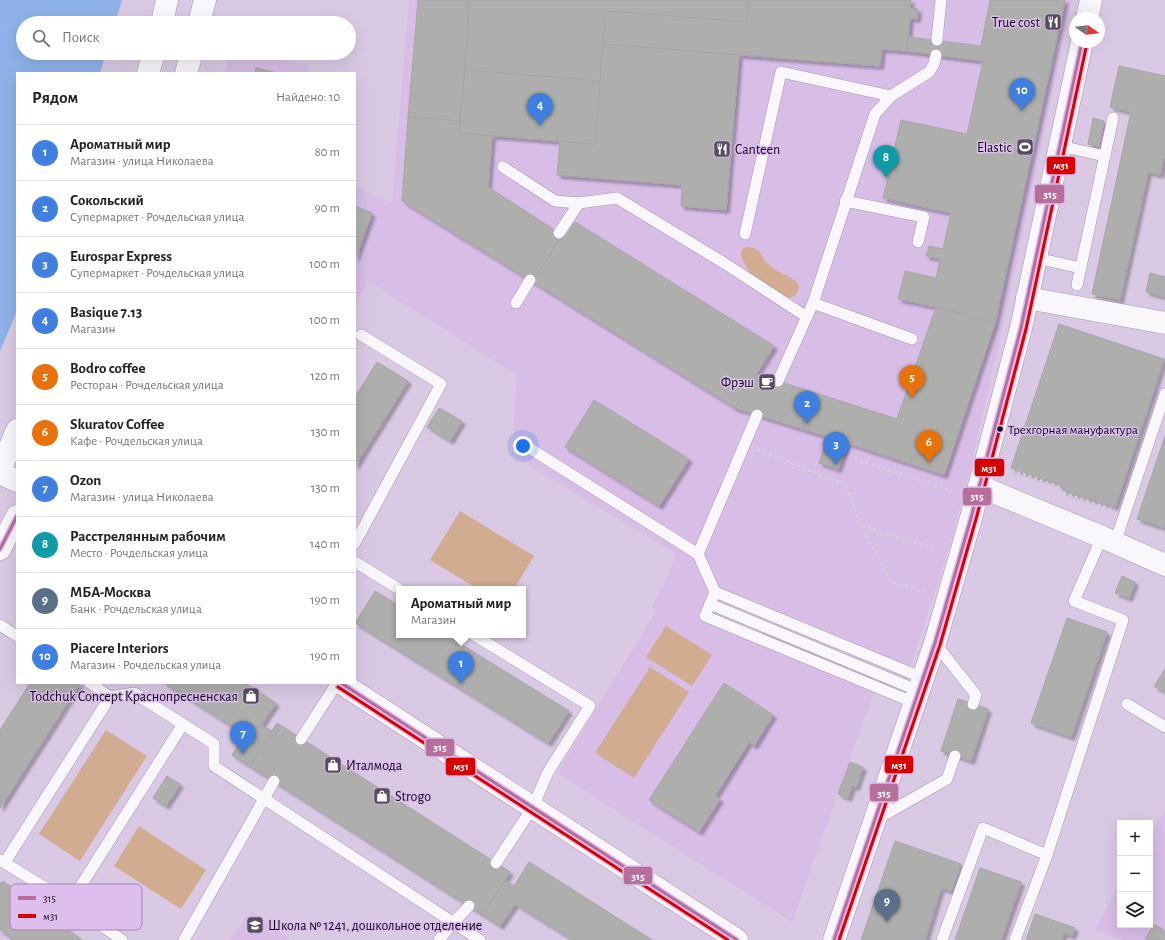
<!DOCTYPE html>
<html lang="ru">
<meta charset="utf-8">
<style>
body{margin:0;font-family:"Alegreya Sans",sans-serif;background:#f6f6f6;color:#222}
.controls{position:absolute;right:12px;bottom:12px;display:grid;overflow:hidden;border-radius:0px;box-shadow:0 4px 16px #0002}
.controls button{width:36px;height:36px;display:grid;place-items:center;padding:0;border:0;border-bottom:1px solid #e0e0e0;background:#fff;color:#222;font:20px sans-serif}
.compass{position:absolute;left:1069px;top:12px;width:36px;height:36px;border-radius:50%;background:#fff;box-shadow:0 4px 16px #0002;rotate:104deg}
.you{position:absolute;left:523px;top:446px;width:14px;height:14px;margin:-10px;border:3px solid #fff;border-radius:50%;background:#1a73e8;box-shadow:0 0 0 6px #1a73e833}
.badge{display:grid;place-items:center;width:26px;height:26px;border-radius:50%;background:#2563eb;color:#fff;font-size:13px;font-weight:700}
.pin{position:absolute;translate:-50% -33px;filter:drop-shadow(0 1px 2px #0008)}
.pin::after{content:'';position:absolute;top:21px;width:14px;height:12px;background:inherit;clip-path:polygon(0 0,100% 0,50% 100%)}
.popup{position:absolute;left:396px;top:586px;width:130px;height:52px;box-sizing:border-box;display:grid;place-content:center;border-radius:0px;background:#fff;filter:drop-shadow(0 1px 3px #0005);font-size:13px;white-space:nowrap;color:#767676}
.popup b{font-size:15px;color:#222}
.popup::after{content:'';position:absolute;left:50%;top:100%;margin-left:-8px;border:8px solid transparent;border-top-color:#fff}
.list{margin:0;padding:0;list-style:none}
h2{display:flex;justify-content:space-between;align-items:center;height:52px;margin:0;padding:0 16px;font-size:17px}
h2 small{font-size:13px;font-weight:400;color:#767676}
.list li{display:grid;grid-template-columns:26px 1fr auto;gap:12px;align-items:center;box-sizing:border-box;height:56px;padding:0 16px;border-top:1px solid #e0e0e0}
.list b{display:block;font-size:15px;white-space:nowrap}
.list p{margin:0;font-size:13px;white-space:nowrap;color:#767676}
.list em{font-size:13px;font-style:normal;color:#767676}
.icon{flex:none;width:22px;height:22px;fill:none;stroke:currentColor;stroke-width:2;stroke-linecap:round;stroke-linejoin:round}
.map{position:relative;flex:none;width:1165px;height:940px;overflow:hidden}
.search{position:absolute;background:#fff;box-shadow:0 4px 16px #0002;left:16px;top:16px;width:340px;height:44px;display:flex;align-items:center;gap:10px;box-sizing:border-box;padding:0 14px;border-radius:22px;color:#767676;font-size:15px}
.panel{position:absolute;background:#fff;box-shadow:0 4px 16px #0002;left:16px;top:72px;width:340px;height:612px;border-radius:0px}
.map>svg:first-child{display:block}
</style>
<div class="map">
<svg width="1165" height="940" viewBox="0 0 1165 940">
<defs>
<filter id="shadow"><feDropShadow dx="3.5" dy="3.5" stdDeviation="1" flood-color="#0004"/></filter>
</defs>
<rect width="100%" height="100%" fill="#dac9e4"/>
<g fill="#d8bde7">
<path d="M409,0h663l-69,326 -35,152 -23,83 -46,140 -25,-9 -82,230 -235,-149 100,-163 -5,-2 25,-54 -165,-99 5,-80 -149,-94 -13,24v-119l37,17z"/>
<path d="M229,53h25l55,13 -2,7h-82z"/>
<path d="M1165,810v130h-43l-27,-11 25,-43v39h30v-90z"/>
<path d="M251,911l39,29h-60z"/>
</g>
<g fill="#d2ac90">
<path d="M748,247c14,2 11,7 19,16 7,8 21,12 30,19l2,5 -2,7 -7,4 -12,-3 -27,-20 -9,-16 -1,-6 2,-5z"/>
<path d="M460,511l74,45 -20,33h-36l-48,-29z"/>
<path d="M666,626l46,29 -20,31 -46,-29z"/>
<path d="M650,667l39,25 -55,86 -39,-25z"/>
<path d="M106,730l41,26 -67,105 -41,-27z"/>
<path d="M139,826l67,44 -25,39 -67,-43z"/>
</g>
<path fill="#8eb2e9" d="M0,0h122l-7,23h-92v30h83l-6,20h-83v238l-17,40z"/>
<g fill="#aeafac" stroke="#a8a5a9" filter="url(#shadow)">
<path d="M418,0h52l-10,121 -52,-4z"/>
<path d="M470,0h279l-2,22 -141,-11 -6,70 -135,-11z"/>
<path d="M749,0h162l-1,8 8,1 -1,10 -7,-1 -3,33 -25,-2 -2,17 -277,-22 3,-33 141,11z"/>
<path d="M990,0h75l-70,323 -59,-16 -38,-8 7,-28 31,7 4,-19 -14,-3 3,-10 14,3 8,-36 -68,-15 18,-78 66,14 16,-73 -76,-10 1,-14 73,9z"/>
<path d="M603,44l136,11 -13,155 -45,-4 1,-21 -125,-10 3,-34 35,3z"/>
<path d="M1119,66l46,10v76l-5,23 -12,-3 -28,128 -28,-6 39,-182 -21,-5z"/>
<path d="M256,68l22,5h-23z"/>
<path d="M465,70l135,11 -5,63 -136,-11z"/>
<path d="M408,117l52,4 -1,12 33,3 -4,51 74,48 -29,47 -131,-81z"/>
<path d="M1093,118l11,3 -5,25 -11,-2z"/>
<path d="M355,206l17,7 -17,46z"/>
<path d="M575,222l199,124 -39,62 -202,-126 29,-47 3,2z"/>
<path d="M1150,273l15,4v20l-19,-5z"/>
<path d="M936,307l59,16 -51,152 -97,-32 -9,26 -19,-6 9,-26 -93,-29 21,-34 141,45z"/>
<path d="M1059,324l105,35 -49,148 -53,-17 1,-5 -52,-17z"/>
<path d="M377,362l31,19 -53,85v-69z"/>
<path d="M594,400l95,59 -30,47 -94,-59z"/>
<path d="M439,408l23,13 -12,20 -23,-14z"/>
<path d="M1165,436v92l-28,-9z"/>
<path d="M1122,576l13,6 -6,16 -14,-5z"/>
<path d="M375,591l24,15v29h47l123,76 -21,32 -193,-120z"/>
<path d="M1067,618l40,14 -36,105 -40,-14z"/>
<path d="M1165,669v23l-11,-6z"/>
<path d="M30,683h50l-80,125v-78z"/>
<path d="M164,683h81l31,20 -15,22 11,6 -22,35 -18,-11 12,-21z"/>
<path d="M724,683l49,32 -19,31 -5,-4 -34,54 5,3 -21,33 -50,-32z"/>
<path d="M958,699l30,10 -17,52 -30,-10z"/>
<path d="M277,723l233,149 -27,43 -233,-149z"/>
<path d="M850,762l13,5 -7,20 -4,-1 -4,12 -10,-4z"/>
<path d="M167,776l13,8 -14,22 -13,-8z"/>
<path d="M895,841l66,23 -10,27 -10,-3 -16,52h-64z"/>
<path d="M529,862l123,78h-79l-58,-36 -15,22 -17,-11 22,-35 9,6z"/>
<path d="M980,868l41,14 -20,58h-46z"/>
<path d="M3,881l29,22 50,37h-68l-14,-10v-46z"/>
<path d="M1035,914l40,14 -3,8 -8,-3 -2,7h-36z"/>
<path d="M1154,924l11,7v9l-20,-1z"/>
</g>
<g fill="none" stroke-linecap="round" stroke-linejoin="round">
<defs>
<g id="lane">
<path d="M937,40l4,-40"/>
<path d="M1060,146l45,10"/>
<path d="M503,167l52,34 24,2 38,-5 107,65 83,54"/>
<path d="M845,201l79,16 -6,25"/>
<path d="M559,233l20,-30"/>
<path d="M745,234l36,-162 110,24"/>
<path d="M1036,258l45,10"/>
<path d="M1077,285l36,-167"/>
<path d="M516,303l14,-23"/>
<path d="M813,303l99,36"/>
<path d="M778,381l35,-78 62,-189 16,-18 38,-24 5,-8 2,-9"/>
<path d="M757,415l-59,139 17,38 -5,12 209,87"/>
<path d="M526,446l172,108"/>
<path d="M355,543l86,-159 -80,-49"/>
<path d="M1115,543l50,-149"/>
<path d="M355,562l44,27"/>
<path d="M715,592l208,86"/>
<path d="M710,604l-5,12 210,87"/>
<path d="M0,625l17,11"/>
<path d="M474,635l116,71 -42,66 -15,35 -37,56"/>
<path d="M935,643l41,52 -3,9"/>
<path d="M90,683l20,14 24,-4 80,51v22l266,174"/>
<path d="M1127,704l38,23"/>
<path d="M301,739l36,-56"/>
<path d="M877,819l70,-40 8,-23"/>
<path d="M0,860l70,43 52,37"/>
<path d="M5,862l105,-165"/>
<path d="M70,903l113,-179"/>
<path d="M184,940l90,-159"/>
<path d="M439,940l14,-17 16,-17"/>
<path d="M942,940l41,-112 64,27"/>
<path d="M1015,940l32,-85 76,-235 -49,-19 28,-64"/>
</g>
<g id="street">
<path d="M1027,298l138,25"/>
<path d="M979,486l123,51 63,28"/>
</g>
<g id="secondary">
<path d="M1087,18l4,-18"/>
<path d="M162,23l5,-23"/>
<path d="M199,23l6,-23"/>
<path d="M148,73l6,-20"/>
<path d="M186,73l6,-20"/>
<path d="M0,471l17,-41"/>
<path d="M0,473l17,8"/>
<path d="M0,549l17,-33"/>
<path d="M341,683l396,257"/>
<path d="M834,940l101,-297 36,-125 50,-190 61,-286"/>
</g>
</defs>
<use href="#lane" stroke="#a497ac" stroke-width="12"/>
<use href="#street" stroke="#a497ac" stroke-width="23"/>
<use href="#secondary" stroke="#a497ac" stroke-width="23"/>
<g stroke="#d4cfd7" stroke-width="2.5" stroke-dasharray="3 3" stroke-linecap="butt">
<path d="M136,23l7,-23"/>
<path d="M226,23l7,-23"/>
<path d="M122,73l6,-20"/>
<path d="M211,73l7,-20"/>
<path d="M0,408l17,-40"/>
<path d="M758,450l87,34 16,42 31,56 32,10"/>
<path d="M854,459l99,32"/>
<path d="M1006,468l54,19 -1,4 52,18"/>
<path d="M862,526l75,23"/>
<path d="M0,716l21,-33"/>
<path d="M361,736l7,-12"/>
<path d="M1076,820l58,-56 31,-11"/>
<path d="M893,833l65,15"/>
<path d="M0,939l3,-2"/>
</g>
<use href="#lane" stroke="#f9f7fb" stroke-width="11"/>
<use href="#street" stroke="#f9f7fb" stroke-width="22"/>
<use href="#secondary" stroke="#f9f7fb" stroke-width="22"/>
<defs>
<g id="bus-1">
<path d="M0,549l17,-33"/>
<path d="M341,683l396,257"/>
<path d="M834,940l101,-297 36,-125 50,-190 61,-286"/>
</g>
<g id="bus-2">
<path d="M338,687l390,253"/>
<path d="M839,940l101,-295 36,-126 50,-190 61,-286"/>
</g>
</defs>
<use href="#bus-1" stroke="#ddbeef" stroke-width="6"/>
<use href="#bus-2" stroke="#ddbeef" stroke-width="6"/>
<use href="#bus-1" stroke="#b86e9a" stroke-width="3"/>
<use href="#bus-2" stroke="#d90002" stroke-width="3"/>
</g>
<defs>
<symbol id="restaurant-square" viewBox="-11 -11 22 22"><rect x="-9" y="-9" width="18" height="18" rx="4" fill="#584c5f" stroke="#ddbeef"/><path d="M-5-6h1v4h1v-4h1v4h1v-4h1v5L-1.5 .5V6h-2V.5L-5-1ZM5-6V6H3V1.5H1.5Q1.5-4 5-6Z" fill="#fff"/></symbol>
<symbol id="stadium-square" viewBox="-11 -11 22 22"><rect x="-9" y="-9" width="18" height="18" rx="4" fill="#584c5f" stroke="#ddbeef"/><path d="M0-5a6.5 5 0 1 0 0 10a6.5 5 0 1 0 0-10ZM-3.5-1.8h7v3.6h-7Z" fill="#fff"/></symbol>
<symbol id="cafe-square" viewBox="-11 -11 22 22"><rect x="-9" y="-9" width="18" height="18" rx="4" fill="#584c5f" stroke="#ddbeef"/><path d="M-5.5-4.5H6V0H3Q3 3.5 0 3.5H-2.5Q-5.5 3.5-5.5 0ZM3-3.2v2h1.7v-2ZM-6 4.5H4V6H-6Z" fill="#fff"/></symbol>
<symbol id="shop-square" viewBox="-11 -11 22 22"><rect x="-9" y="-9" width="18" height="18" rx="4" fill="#584c5f" stroke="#ddbeef"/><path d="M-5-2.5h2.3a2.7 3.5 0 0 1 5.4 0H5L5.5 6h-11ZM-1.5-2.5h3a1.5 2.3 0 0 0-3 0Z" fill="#fff"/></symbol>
<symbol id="school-square" viewBox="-11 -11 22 22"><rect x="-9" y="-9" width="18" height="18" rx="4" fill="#584c5f" stroke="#ddbeef"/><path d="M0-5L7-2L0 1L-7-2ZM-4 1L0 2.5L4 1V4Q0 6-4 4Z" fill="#fff"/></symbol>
</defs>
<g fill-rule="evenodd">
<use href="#restaurant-square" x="1043" y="12" width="20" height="20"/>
<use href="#stadium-square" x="1015" y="137" width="20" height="20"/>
<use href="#restaurant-square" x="712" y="139" width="20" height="20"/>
<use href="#cafe-square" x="757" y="372" width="20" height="20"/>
<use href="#shop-square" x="241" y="686" width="20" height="20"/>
<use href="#shop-square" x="323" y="755" width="20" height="20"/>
<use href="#shop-square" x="372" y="786" width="20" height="20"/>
<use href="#school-square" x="245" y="915" width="20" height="20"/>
</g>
<circle fill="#120818" stroke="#ddbeef" stroke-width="1.5" cx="1000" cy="429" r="3.5"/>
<g text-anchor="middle" stroke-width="3" stroke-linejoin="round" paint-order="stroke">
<g font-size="13" fill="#120818" stroke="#ddbeef" text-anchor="start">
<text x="1008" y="434">Трехгорная мануфактура</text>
</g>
<g font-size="14" fill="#120818" stroke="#ddbeef" text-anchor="end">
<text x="1040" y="27">True cost</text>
<text x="1012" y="152">Elastic</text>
<text x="735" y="154" text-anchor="start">Canteen</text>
<text x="754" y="387">Фрэш</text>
<text x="238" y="701">Todchuk Concept Краснопресненская</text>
<text x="346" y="770" text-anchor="start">Италмода</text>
<text x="395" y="801" text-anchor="start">Strogo</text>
<text x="268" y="930" text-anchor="start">Школа № 1241, дошкольное отделение</text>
</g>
</g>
<rect x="10" y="884" width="132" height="46" rx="6" fill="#ddbeef" stroke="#a087ae" stroke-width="1"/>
<rect x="18" y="896" width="18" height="4" fill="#b86e9a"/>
<rect x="18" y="914" width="18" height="4" fill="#d90002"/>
<g font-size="11" fill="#120818">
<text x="43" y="902">315</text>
<text x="43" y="920">м31</text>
</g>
<g stroke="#ddbeef" stroke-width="1.5">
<rect x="1046" y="156" width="30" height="19" rx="4" fill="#d90002"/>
<rect x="1034" y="184" width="31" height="20" rx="4" fill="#b86e9a"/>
<rect x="974" y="458" width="31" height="19" rx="4" fill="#d90002"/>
<rect x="962" y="487" width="30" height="19" rx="4" fill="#b86e9a"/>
<rect x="425" y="738" width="30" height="19" rx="4" fill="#b86e9a"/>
<rect x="884" y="755" width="30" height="19" rx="4" fill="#d90002"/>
<rect x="445" y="757" width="31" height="19" rx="4" fill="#d90002"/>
<rect x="869" y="783" width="30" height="19" rx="4" fill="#b86e9a"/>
<rect x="623" y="866" width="30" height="19" rx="4" fill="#b86e9a"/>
</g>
<g font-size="11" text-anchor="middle" font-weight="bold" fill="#fff">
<text x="1061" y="169">м31</text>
<text x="1050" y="198">315</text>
<text x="989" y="472">м31</text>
<text x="977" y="500">315</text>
<text x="440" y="751">315</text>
<text x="899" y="769">м31</text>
<text x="461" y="770">м31</text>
<text x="884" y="797">315</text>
<text x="638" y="880">315</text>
</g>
</svg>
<div class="controls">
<button>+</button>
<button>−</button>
<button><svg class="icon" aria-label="layers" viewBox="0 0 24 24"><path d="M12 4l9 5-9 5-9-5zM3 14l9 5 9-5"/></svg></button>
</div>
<svg class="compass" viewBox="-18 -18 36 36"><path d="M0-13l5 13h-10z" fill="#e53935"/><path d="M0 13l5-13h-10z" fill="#767676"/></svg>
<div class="you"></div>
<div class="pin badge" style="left:461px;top:684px;background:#3f7fe0">1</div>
<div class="popup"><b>Ароматный мир</b>Магазин</div>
<div class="pin badge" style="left:807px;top:424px;background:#3f7fe0">2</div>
<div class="pin badge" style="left:836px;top:465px;background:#3f7fe0">3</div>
<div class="pin badge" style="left:540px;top:126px;background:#3f7fe0">4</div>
<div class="pin badge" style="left:912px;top:398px;background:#e8710a">5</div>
<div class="pin badge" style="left:929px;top:463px;background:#e8710a">6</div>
<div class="pin badge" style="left:243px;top:754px;background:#3f7fe0">7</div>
<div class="pin badge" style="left:886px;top:178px;background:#0f9aa8">8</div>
<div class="pin badge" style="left:887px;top:922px;background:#5c6f8a">9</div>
<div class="pin badge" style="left:1022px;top:111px;background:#3f7fe0">10</div>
<div class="search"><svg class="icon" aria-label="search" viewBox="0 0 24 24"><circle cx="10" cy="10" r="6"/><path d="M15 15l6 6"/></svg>Поиск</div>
<section class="panel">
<h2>Рядом<small>Найдено: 10</small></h2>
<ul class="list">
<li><span class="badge" style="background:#3f7fe0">1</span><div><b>Ароматный мир</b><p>Магазин · улица Николаева</p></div><em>80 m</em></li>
<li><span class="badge" style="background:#3f7fe0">2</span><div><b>Сокольский</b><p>Супермаркет · Рочдельская улица</p></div><em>90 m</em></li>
<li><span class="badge" style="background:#3f7fe0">3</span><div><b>Eurospar Express</b><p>Супермаркет · Рочдельская улица</p></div><em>100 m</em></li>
<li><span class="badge" style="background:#3f7fe0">4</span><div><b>Basique 7.13</b><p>Магазин</p></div><em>100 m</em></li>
<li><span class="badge" style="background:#e8710a">5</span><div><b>Bodro coffee</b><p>Ресторан · Рочдельская улица</p></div><em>120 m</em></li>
<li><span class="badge" style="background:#e8710a">6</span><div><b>Skuratov Coffee</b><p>Кафе · Рочдельская улица</p></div><em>130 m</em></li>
<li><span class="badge" style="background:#3f7fe0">7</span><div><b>Ozon</b><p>Магазин · улица Николаева</p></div><em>130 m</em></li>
<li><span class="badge" style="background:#0f9aa8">8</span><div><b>Расстрелянным рабочим</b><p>Место · Рочдельская улица</p></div><em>140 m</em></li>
<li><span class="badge" style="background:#5c6f8a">9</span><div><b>МБА-Москва</b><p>Банк · Рочдельская улица</p></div><em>190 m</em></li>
<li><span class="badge" style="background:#3f7fe0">10</span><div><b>Piacere Interiors</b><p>Магазин · Рочдельская улица</p></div><em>190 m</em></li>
</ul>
</section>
</div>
